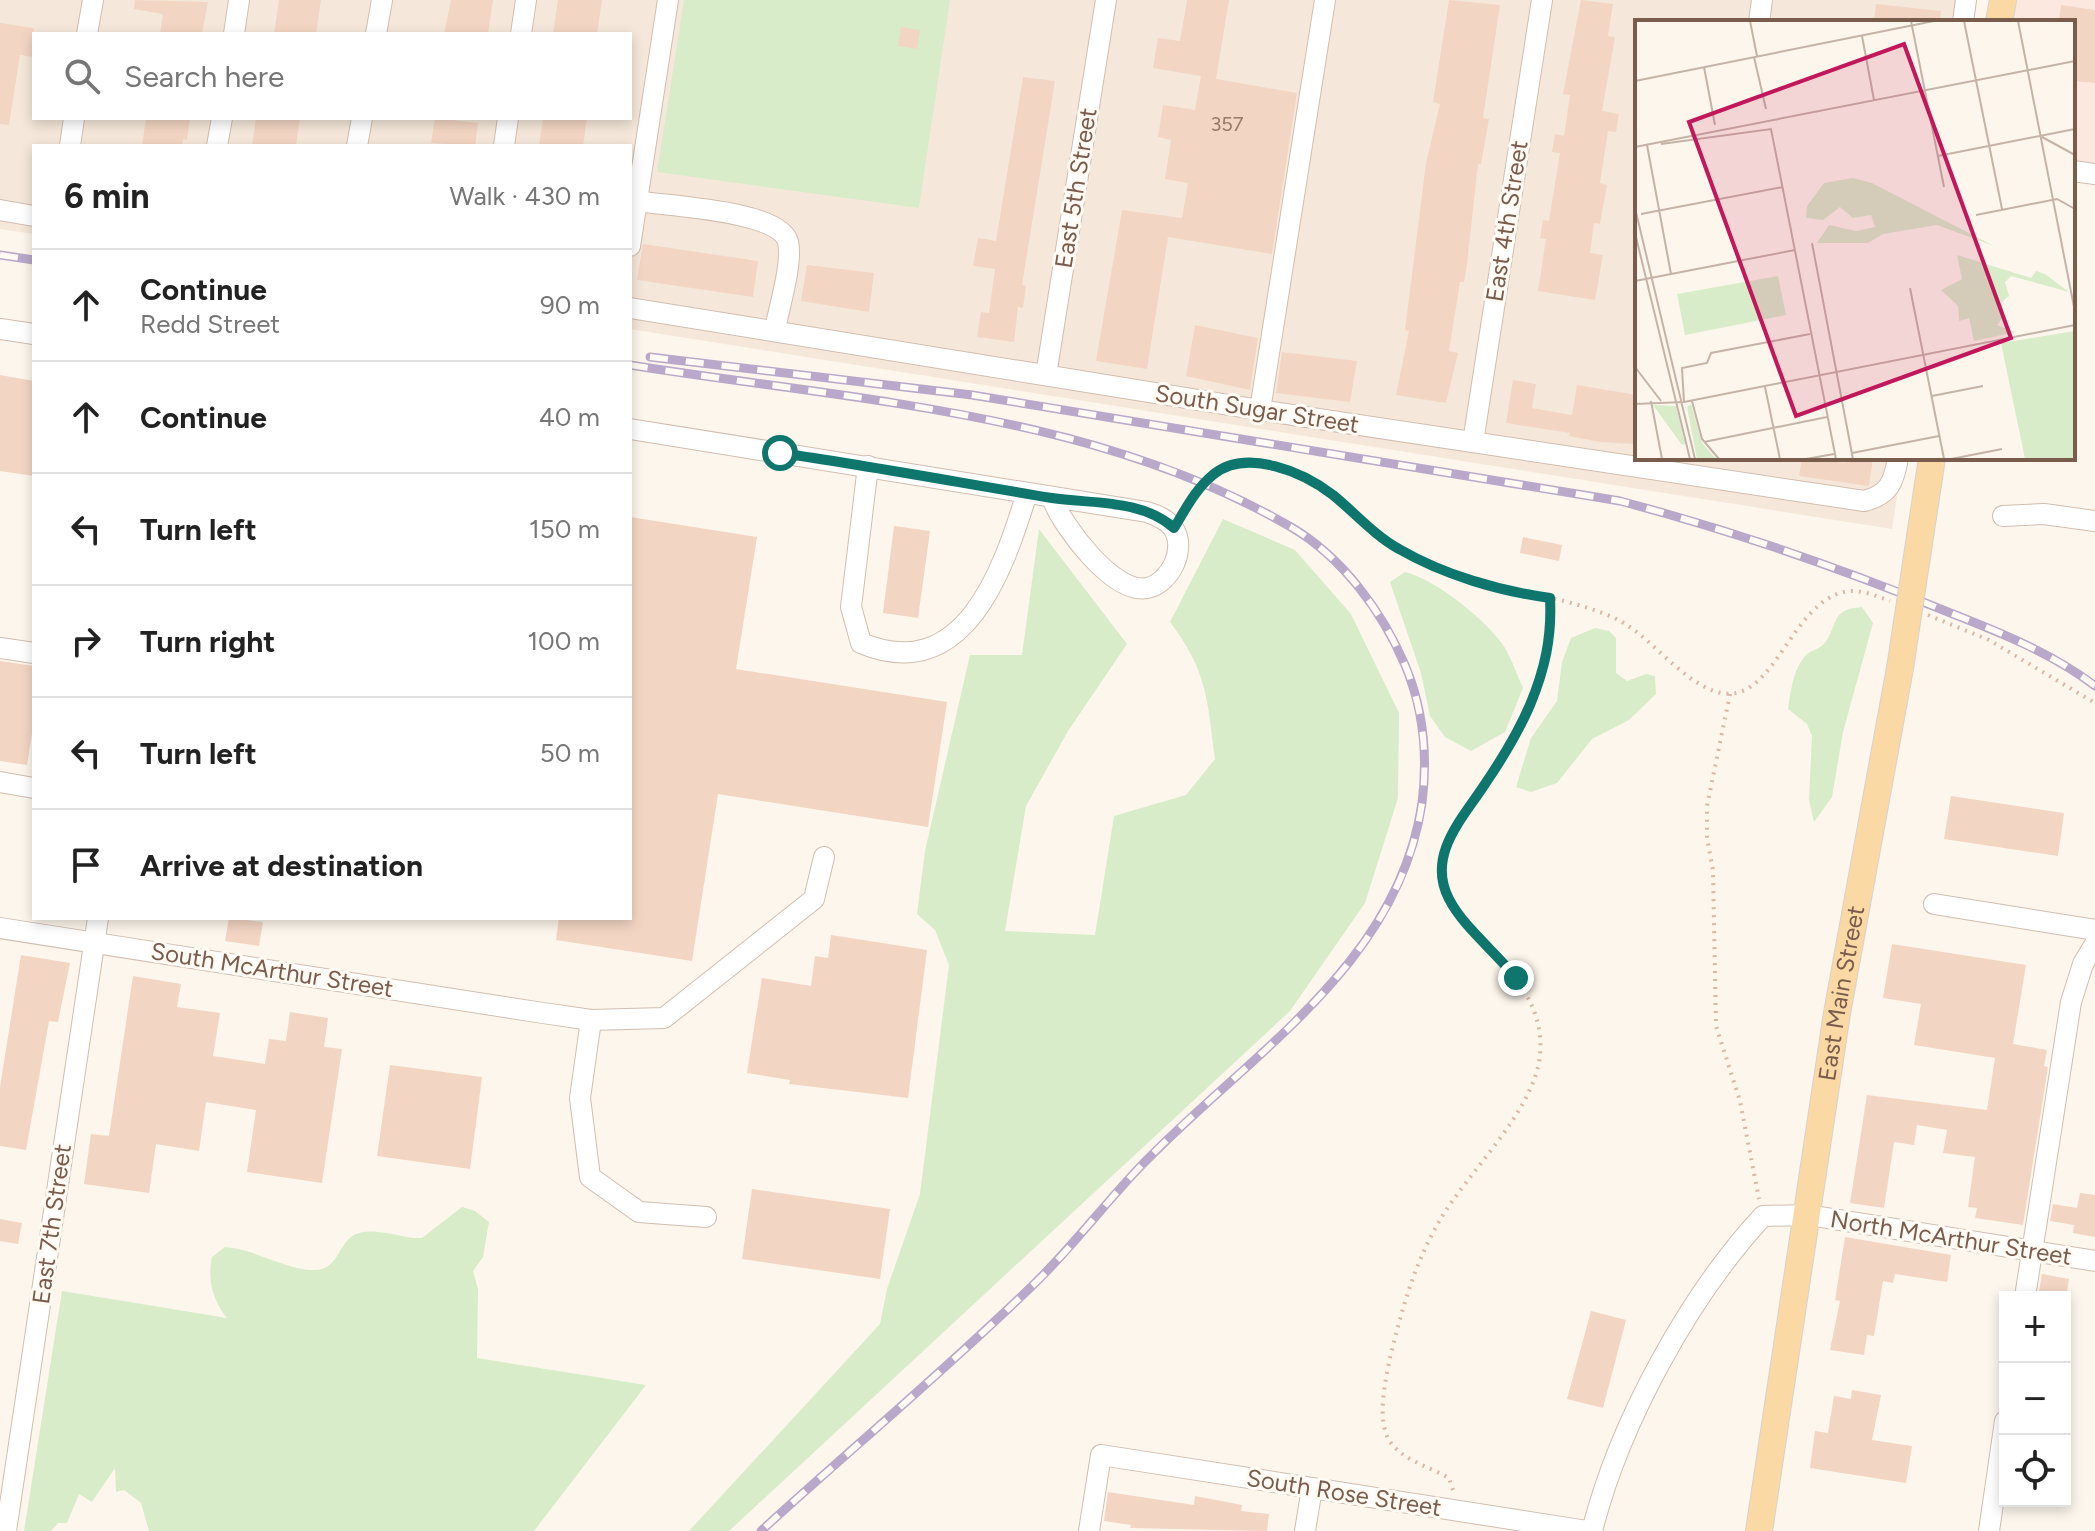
<!DOCTYPE html>
<meta charset="utf-8">
<style>
body{margin:0;font-family:Figtree,sans-serif;background:#f2f2f2;color:#222}
.controls{position:absolute;right:24px;bottom:24px;display:grid;overflow:hidden;border-radius:0px;box-shadow:0 4px 12px #0003}
.controls button{width:72px;height:72px;display:grid;place-items:center;padding:0;border:0;border-bottom:2px solid #e0e0e0;background:#fff;color:#222;font:40px sans-serif}
.stop{position:absolute;width:24px;height:24px;margin:-18px;border:6px solid #0f766e;border-radius:50%;background:#fff}
.stop.end{background:#0f766e;border-color:#fff;box-shadow:0 2px 8px #0008}
.list{margin:0;padding:0;list-style:none}
h2{display:flex;justify-content:space-between;align-items:center;height:104px;margin:0;padding:0 32px;font-size:34px}
h2 small{font-size:26px;font-weight:400;color:#767676}
.list li{display:grid;grid-template-columns:52px 1fr auto;gap:24px;align-items:center;box-sizing:border-box;height:112px;padding:0 32px;border-top:2px solid #e0e0e0}
.list b{display:block;font-size:30px;white-space:nowrap}
.list p{margin:0;font-size:26px;white-space:nowrap;color:#767676}
.list em{font-size:26px;font-style:normal;color:#767676}
.icon{flex:none;width:44px;height:44px;fill:none;stroke:currentColor;stroke-width:2;stroke-linecap:round;stroke-linejoin:round}
.map{position:relative;flex:none;width:2095px;height:1531px;overflow:hidden}
.search{position:absolute;background:#fff;box-shadow:0 4px 12px #0003;left:32px;top:32px;width:600px;height:88px;display:flex;align-items:center;gap:20px;box-sizing:border-box;padding:0 28px;border-radius:0px;color:#767676;font-size:30px}
.panel{position:absolute;background:#fff;box-shadow:0 4px 12px #0003;left:32px;top:144px;width:600px;height:776px;border-radius:0px}
.map>svg:first-child{display:block}
</style>
<div class="map">
<svg width="2095" height="1531" viewBox="0 0 2095 1531">
<rect width="100%" height="100%" fill="#fdf6ec"/>
<path fill="#f5e8da" fill-rule="evenodd" d="M0,0h1975l-4,22h-334v436h266l-11,71 -1262,-200v-183h-596v88l-34,-5zM34,34h596v84h-596z"/>
<path fill="#fde8e0" d="M2003,0h92v167l-22,-3v-142h-74z"/>
<g fill="#d8ecc9">
<path d="M684,0h266l-31,208 -262,-36z"/>
<path d="M1223,519l72,31 56,64 48,99 -1,85 -33,105 -75,108 -561,520h-40l191,-207 7,-35 33,-95 29,-229 -14,-35 -18,-16 8,-63 45,-196h52l17,-126 88,115 -59,87 -42,75 -21,125 90,4 19,-119 72,-21 29,-36c-8,-59 -7,-87 -45,-137z"/>
<path d="M1405,572c30,7 83,49 100,76 7,12 12,27 18,40l-18,44 -34,19 -26,-14 -15,-21 -9,-43 -31,-91z"/>
<path d="M1862,607l11,16 -30,109 -11,65 -18,25 -5,-22 3,-64 -5,-12 -19,-15c3,-18 5,-41 19,-55 5,-4 12,-5 17,-10 16,-21 5,-34 38,-37z"/>
<path d="M1595,628l14,3 7,7v35l11,8 19,-7 9,2 1,18 -27,26 -37,19 -35,44 -26,9 -15,-5 15,-49 26,-37 5,-39 9,-24z"/>
<path d="M462,1207l13,4 14,11 -6,35 -10,14 5,18 -1,69 169,27 -112,146h-385l-8,-28 -17,-13 -8,2 -1,-24 -23,34 -13,-8 -12,29h-9l-7,8h-27l38,-240 165,27c-14,-17 -20,-38 -15,-61l13,-10c31,2 59,23 90,23 23,0 23,-26 39,-35 18,-10 48,4 68,3z"/>
</g>
<g fill="#f3d5c3">
<path d="M135,0l73,2 -6,32h-42l3,-20 -29,-5z"/>
<path d="M279,0h42l-5,34h-42z"/>
<path d="M451,0h42l-5,34h-44z"/>
<path d="M558,0h44l-5,34h-44z"/>
<path d="M1187,0h42l-13,79 81,14 -25,161 -104,-17 -21,132 -51,-8 26,-151 60,8 6,-35 -23,-4 6,-39 -13,-3 5,-32 32,5 6,-34 -48,-8 5,-30 22,3z"/>
<path d="M1449,0l51,5 -17,113 6,1 -8,45h-3l-11,100 -3,18h-4l-11,69 9,2 -12,50 -50,-8 13,-64 -4,-1 21,-167 14,-59 -7,-2z"/>
<path d="M1581,0l32,4 -5,32 7,1 -13,74 17,3 -3,18 -8,-1 -8,52 7,2 -7,39 -6,-1 -4,30 13,2 -8,45 -57,-9 8,-52 -6,-1 3,-18 6,1 11,-68 -8,-1 3,-18 9,2 6,-41 -7,-1z"/>
<path d="M1876,4l65,7 -1,11h-66z"/>
<path d="M2061,5l34,5v73l-22,-2v-59h-14z"/>
<path d="M0,23l34,5v29l-14,-2 -11,70 -9,-1z"/>
<path d="M901,27l19,3 -3,19 -19,-3z"/>
<path d="M1023,77l32,4 -33,204 4,1 -3,22 -5,-1 -4,35 -37,-5 4,-25 8,1 6,-44 -22,-3 5,-28 18,3z"/>
<path d="M146,118h44l-3,22 -4,-1 -1,7h-40z"/>
<path d="M256,118h44l-4,28h-44z"/>
<path d="M435,118l43,5 -3,23 -44,-3z"/>
<path d="M543,118h44l-4,28h-44z"/>
<path d="M643,244l115,17 -5,36 -116,-17z"/>
<path d="M807,265l67,8 -5,39 -68,-11z"/>
<path d="M1195,325l63,13 -8,52 -64,-14z"/>
<path d="M1282,352l75,9 -7,41 -74,-9z"/>
<path d="M0,375l34,6v95l-34,-5z"/>
<path d="M1513,380l23,4 -4,24 40,7 5,-30 60,10v49l-37,-2 -31,-6 1,-3 -64,-10z"/>
<path d="M1802,458l43,5 1,-5h27l-4,28 -70,-10z"/>
<path d="M630,517l127,20 -21,132 211,33 -19,125 -210,-33 -26,167 -136,-21 3,-22h71z"/>
<path d="M894,526l36,5 -12,87 -35,-5z"/>
<path d="M1523,537l39,8 -3,16 -39,-8z"/>
<path d="M0,661l34,5v55l-7,44 -27,-4z"/>
<path d="M1951,796l113,17 -6,43 -114,-17z"/>
<path d="M229,918l34,4 -4,24 -34,-5z"/>
<path d="M831,935l96,15 -19,148 -119,-14 1,-4 -43,-7 15,-95 49,8 4,-30 13,2z"/>
<path d="M1892,944l134,21 -13,79 34,6 -3,16 4,1 -25,158 -48,-7 2,-10 -9,-1 7,-50 -32,-4 4,-23 -30,-5 -3,20 -20,-3 -10,66 -34,-5 17,-108 120,15 8,-52 -81,-13 7,-41 -38,-6z"/>
<path d="M21,955l49,8 -12,59 -9,-1 -23,129 -26,-4v-59z"/>
<path d="M133,976l48,8 -4,23 43,6 -7,43 52,8 4,-25 17,2 4,-29 38,6 -4,29 18,2 -20,134 -75,-11 9,-62 -50,-8 -7,49 -43,-7 -7,49 -65,-9 7,-50 18,2z"/>
<path d="M390,1065l92,12 -12,92 -93,-13z"/>
<path d="M752,1189l138,20 -10,70 -138,-20z"/>
<path d="M2080,1193l15,2v42l-22,-4 1,-8 -24,-4 3,-17 24,4z"/>
<path d="M0,1219l22,4 -4,21 -18,-3z"/>
<path d="M1845,1237l106,18 -4,27 -52,-8 -2,9 -10,-2 -9,55 -7,-1 -3,20 -34,-5 10,-49 -5,-1z"/>
<path d="M2042,1274l27,5 -3,18h-28z"/>
<path d="M1591,1311l35,9 -23,88 -36,-9z"/>
<path d="M1852,1390l29,5 -9,45 40,6 -6,37 -96,-15 5,-37 13,2 6,-37 17,3z"/>
<path d="M1108,1492l86,13 1,-9 47,9 -1,6 28,3 -2,17 -137,-3 1,-3 -27,-4z"/>
</g>
<g fill="none" stroke-linecap="round" stroke-linejoin="round">
<defs>
<g id="minor">
<path d="M1759,22l3,-22"/>
<path d="M1963,22l3,-22"/>
<path d="M87,34l6,-34"/>
<path d="M234,34l5,-34"/>
<path d="M376,34l6,-34"/>
<path d="M521,34l5,-34"/>
<path d="M70,146l4,-28"/>
<path d="M217,146l5,-28"/>
<path d="M357,146l5,-28"/>
<path d="M504,146l4,-28"/>
<path d="M2073,171l22,3"/>
<path d="M636,201c30,5 144,9 152,41 5,20 -9,66 -13,87"/>
<path d="M0,210l34,6"/>
<path d="M630,246l38,-246"/>
<path d="M630,308l630,102 604,91c25,-6 30,-19 34,-43"/>
<path d="M0,329l34,5"/>
<path d="M1046,375l60,-375"/>
<path d="M1260,410l65,-410"/>
<path d="M630,429l517,83c9,3 20,7 26,16 14,20 -2,55 -26,60 -33,7 -85,-62 -95,-90"/>
<path d="M1473,442l69,-442"/>
<path d="M868,466l-17,141 10,36c103,43 142,-72 166,-150"/>
<path d="M2003,516l41,-2 51,7"/>
<path d="M0,648l34,5"/>
<path d="M0,782l34,6"/>
<path d="M1934,904l161,26"/>
<path d="M0,928l543,85 48,7 73,-2 150,-119 10,-42"/>
<path d="M591,1020l-11,78 10,79 49,35 67,5"/>
<path d="M2025,1297l46,-295 12,-38 12,-20"/>
<path d="M6,1531l92,-613"/>
<path d="M1089,1531l12,-76 486,76"/>
<path d="M1305,1531l7,-43"/>
<path d="M1592,1531c27,-107 96,-234 171,-315l45,-1 287,46"/>
<path d="M1989,1531l16,-110"/>
</g>
<g id="major">
<path d="M1999,22l4,-22"/>
<path id="s1" d="M1759,1531l78,-518 63,-345"/>
</g>
</defs>
<use href="#minor" stroke="#d1beb0" stroke-width="22"/>
<use href="#major" stroke="#dad1cd" stroke-width="28"/>
<g stroke="#d9b8a5" stroke-width="4" stroke-dasharray="2 6" stroke-linecap="butt">
<path d="M1184,511c19,-32 44,-53 83,-46 55,10 86,56 131,84 65,40 144,39 212,67 38,16 60,54 97,72 67,33 79,-89 142,-97 13,-1 28,5 41,10"/>
<path d="M1928,615l61,25 106,63"/>
<path d="M1730,694l-23,112v32l6,32 3,156 24,75 19,98"/>
<path d="M1453,1490l-4,-12c-19,-11 -48,-18 -60,-38 -12,-21 -4,-56 0,-78 12,-50 25,-98 51,-142 28,-48 95,-110 100,-165 8,-88 -97,-118 -97,-187 0,-33 21,-54 39,-80 40,-56 72,-120 68,-190"/>
</g>
<use href="#minor" stroke="#fff" stroke-width="20"/>
<use href="#major" stroke="#fbd9a5" stroke-width="26"/>
<defs>
<g id="rail">
<path d="M0,255l34,5"/>
<path d="M650,357l322,38 648,106c110,29 218,66 323,109 51,20 108,42 152,76"/>
<path d="M630,365c221,35 463,47 661,162 51,30 91,84 114,138 18,43 23,91 17,138 -24,165 -179,255 -284,366 -37,39 -69,82 -108,119 -87,84 -180,162 -269,243"/>
</g>
</defs>
<use href="#rail" stroke="#b9a8c9" stroke-width="9"/>
<use href="#rail" stroke="#fffaf3" stroke-width="6" stroke-dasharray="18" stroke-linecap="butt"/>
<defs>
<path id="major-bridge" d="M1900,668l32,-210"/>
</defs>
<use href="#major-bridge" stroke="#dad1cd" stroke-width="28" stroke-linecap="butt"/>
<use href="#major-bridge" stroke="#fbd9a5" stroke-width="26"/>
</g>
<g fill="none" stroke-linecap="round" stroke-linejoin="round">
<path stroke="#0f766e" stroke-width="10" d="M780,453c91,13 181,30 272,45 40,6 90,1 122,30 11,-18 22,-40 40,-54 33,-26 89,-2 119,21 21,17 42,41 66,54 45,26 100,42 151,49 2,39 -5,71 -20,107 -12,28 -28,54 -45,79 -22,34 -59,71 -36,115 15,29 47,53 67,79"/>
</g>
<g text-anchor="middle" stroke-width="6" stroke-linejoin="round" paint-order="stroke">
<g font-size="20" fill="#987a6a">
<text x="1227" y="131">357</text>
</g>
<g font-size="24" fill="#7a5c4d" stroke="#fffaf3">
<text transform="translate(1076 188) rotate(-81)" y="8">East 5th Street</text>
<text transform="translate(1507 221) rotate(-81)" y="8">East 4th Street</text>
<text transform="translate(1257 409) rotate(9)" y="8">South Sugar Street</text>
<text transform="translate(272 970) rotate(9)" y="8">South McArthur Street</text>
<text dy="8" stroke="none"><textPath href="#s1" startOffset="544">East Main Street</textPath></text>
<text transform="translate(52 1224) rotate(-82)" y="8">East 7th Street</text>
<text transform="translate(1951 1238) rotate(9)" y="8">North McArthur Street</text>
<text transform="translate(1344 1493) rotate(9)" y="8">South Rose Street</text>
</g>
</g>
<g transform="translate(1635 20)">
<rect width="440" height="440" fill="#fdf6ec"/>
<path d="M218,158l19,5 122,63 -57,-21 -54,9 -15,9h-51l12,-18 27,6 19,-4 -4,-12 -18,3 -13,-11 -17,13 -17,-2 1,-12 17,-23zM322,235l74,23 5,-7 9,3 24,18 -58,-16 -6,6 4,14 -7,6 1,15 -6,8 19,7 -42,9 -5,-23 -10,3 -1,-15 -17,-16 21,-11zM143,256l8,39 -101,20 -8,-41zM440,311v128h-50l-24,-116zM56,384l11,39 14,16h-19l-10,-52zM18,385l23,1 9,38 -3,1z" fill="#d8ecc9"/>
<path fill="none" stroke="#c5b3a7" stroke-width="2" d="M115,1l7,35M276,1l33,166M329,1l38,188M383,1l57,291M227,16l12,64M119,37l12,52M69,47l11,58M0,61l299,-60M407,117l33,18M26,124l110,-15 65,330M12,125l24,129M0,127l440,-86M303,136l137,-27M0,188l60,251M6,194l142,-27M341,195l81,-16 18,10M0,213l55,226M177,223l41,216M0,261l160,-31M275,268l34,171M0,347l26,34M130,367l15,72M297,376l51,-10M16,381l11,58M57,381l10,38 17,20M49,382l-2,-34 25,-5 4,-10 99,-19M0,384l49,-2 391,-77M69,422l123,-25M217,433l87,-17M171,439l28,-5M316,439l51,-10"/>
<path fill="#c2185b" fill-opacity="0.15" stroke="#c2185b" stroke-width="4" d="M269,24l107,294 -215,78 -107,-294z"/>
<rect width="440" height="440" fill="none" stroke="#7a5c4d" stroke-width="4"/>
</g>
</svg>
<div class="controls">
<button>+</button>
<button>−</button>
<button><svg class="icon" aria-label="locate" viewBox="0 0 24 24"><circle cx="12" cy="12" r="6"/><path d="M12 2v4M12 18v4M2 12h4M18 12h4"/></svg></button>
</div>
<div class="stop" style="left:780px;top:453px"></div>
<div class="stop end" style="left:1516px;top:978px"></div>
<div class="search"><svg class="icon" aria-label="search" viewBox="0 0 24 24"><circle cx="10" cy="10" r="6"/><path d="M15 15l6 6"/></svg>Search here</div>
<section class="panel">
<h2>6 min<small>Walk · 430 m</small></h2>
<ul class="list">
<li><svg class="icon" aria-label="ahead" viewBox="0 0 24 24"><path d="M12 20V5M6 11l6-6 6 6"/></svg><div><b>Continue</b><p>Redd Street</p></div><em>90 m</em></li>
<li><svg class="icon" aria-label="ahead" viewBox="0 0 24 24"><path d="M12 20V5M6 11l6-6 6 6"/></svg><div><b>Continue</b></div><em>40 m</em></li>
<li><svg class="icon" aria-label="left" viewBox="0 0 24 24"><path d="M17 20v-9H6M10 6l-5 5 5 5"/></svg><div><b>Turn left</b></div><em>150 m</em></li>
<li><svg class="icon" aria-label="right" viewBox="0 0 24 24"><path d="M7 20v-9h11M14 6l5 5-5 5"/></svg><div><b>Turn right</b></div><em>100 m</em></li>
<li><svg class="icon" aria-label="left" viewBox="0 0 24 24"><path d="M17 20v-9H6M10 6l-5 5 5 5"/></svg><div><b>Turn left</b></div><em>50 m</em></li>
<li><svg class="icon" aria-label="arrive" viewBox="0 0 24 24"><path d="M6 21V4h12l-3 4 3 4H6"/></svg><div><b>Arrive at destination</b></div></li>
</ul>
</section>
</div>
